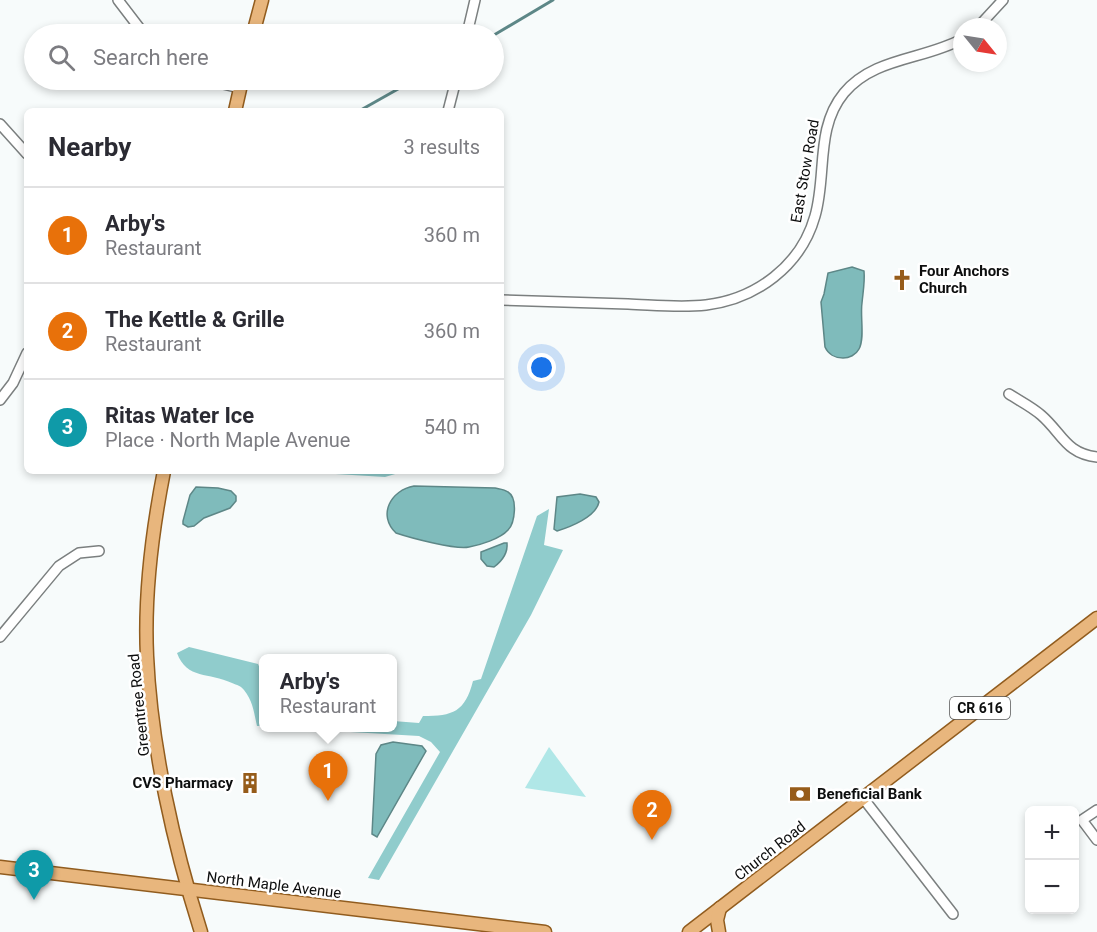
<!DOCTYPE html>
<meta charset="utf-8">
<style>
body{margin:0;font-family:Roboto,sans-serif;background:#f7f7f7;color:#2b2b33}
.controls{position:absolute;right:18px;bottom:18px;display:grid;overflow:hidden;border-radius:9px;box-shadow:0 3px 9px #0003}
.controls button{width:54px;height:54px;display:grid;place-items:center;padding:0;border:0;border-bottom:2px solid #e1e1e2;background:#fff;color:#2b2b33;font:30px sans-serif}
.compass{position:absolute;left:953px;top:18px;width:54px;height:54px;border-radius:50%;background:#fff;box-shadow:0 3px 9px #0003;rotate:120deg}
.you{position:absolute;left:542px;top:368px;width:21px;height:21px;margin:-15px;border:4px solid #fff;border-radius:50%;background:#1a73e8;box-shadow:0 0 0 9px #1a73e833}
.badge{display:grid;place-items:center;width:39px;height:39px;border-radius:50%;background:#db2777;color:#fff;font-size:20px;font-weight:700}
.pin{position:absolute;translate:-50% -50px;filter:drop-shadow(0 2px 3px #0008)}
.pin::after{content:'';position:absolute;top:32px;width:21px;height:18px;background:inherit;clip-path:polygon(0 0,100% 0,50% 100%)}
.popup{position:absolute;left:259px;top:654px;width:138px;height:78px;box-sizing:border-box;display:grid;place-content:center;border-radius:9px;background:#fff;filter:drop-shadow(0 2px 4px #0005);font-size:20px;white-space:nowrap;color:#7c7c81}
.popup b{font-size:22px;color:#2b2b33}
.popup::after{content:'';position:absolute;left:50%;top:100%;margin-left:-12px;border:12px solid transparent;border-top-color:#fff}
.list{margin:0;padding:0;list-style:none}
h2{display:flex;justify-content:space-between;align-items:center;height:78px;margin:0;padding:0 24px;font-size:26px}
h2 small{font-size:20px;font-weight:400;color:#7c7c81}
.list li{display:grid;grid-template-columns:39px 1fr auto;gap:18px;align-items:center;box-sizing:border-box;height:96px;padding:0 24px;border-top:2px solid #e1e1e2}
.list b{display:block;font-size:22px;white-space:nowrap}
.list p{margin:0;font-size:20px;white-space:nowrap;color:#7c7c81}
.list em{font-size:20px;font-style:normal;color:#7c7c81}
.icon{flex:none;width:33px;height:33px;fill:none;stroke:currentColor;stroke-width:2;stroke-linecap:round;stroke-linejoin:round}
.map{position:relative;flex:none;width:1097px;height:932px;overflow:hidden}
.search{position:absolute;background:#fff;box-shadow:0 3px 9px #0003;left:24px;top:24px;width:480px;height:66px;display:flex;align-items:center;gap:15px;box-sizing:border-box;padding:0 21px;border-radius:33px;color:#7c7c81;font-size:22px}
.panel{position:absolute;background:#fff;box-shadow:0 3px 9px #0003;left:24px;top:108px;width:480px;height:366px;border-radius:9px}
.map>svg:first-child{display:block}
</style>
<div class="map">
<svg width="1097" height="932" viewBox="0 0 1097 932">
<rect width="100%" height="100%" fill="#f7fbfb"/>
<path fill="#b0e7e7" d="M549,747l37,50 -61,-9z"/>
<g fill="#90cccc">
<path d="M286,471h115l1,1 -17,5z"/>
<path d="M549,509l-5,36 19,5 -32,65 -152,265 -11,-2 72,-126 -9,-10 -12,-6 -137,-8h110l1,-7 26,2 4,-7c30,0 42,-4 50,-35l8,-2 56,-163z"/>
<path d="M189,647l69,17 5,11v51h-6c-3,-13 -4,-25 -13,-36 -3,-4 -7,-5 -12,-7 -23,-11 -45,-3 -55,-30z"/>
</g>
<g fill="#7fbbbb" stroke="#5d8787" stroke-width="1.5">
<path d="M852,267l12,4c1,11 -1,21 -2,32 -2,13 3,35 -3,46 -3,6 -10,9 -16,9 -8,0 -15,-4 -18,-11l-4,-45 3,-8 4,-21z"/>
<path d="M414,486l81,2c4,1 9,1 13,4 10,6 7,31 0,38 -8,9 -28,15 -39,17 -13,3 -58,-9 -73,-14 -19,-18 -5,-43 18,-47z"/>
<path d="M196,487l22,1 13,3 5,5v5l-6,7 -26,10 -10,8 -6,1 -5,-3v-3l7,-26z"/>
<path d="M580,494l16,3 3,5c-3,15 -29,25 -42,29l-3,-2 3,-32z"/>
<path d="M504,543h3c1,10 -5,18 -13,24l-7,-1 -6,-7v-7z"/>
<path d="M393,742l29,4 4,5 -49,86 -5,-3 4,-80 5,-9z"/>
</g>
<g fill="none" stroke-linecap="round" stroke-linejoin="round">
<g stroke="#5d8787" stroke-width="3">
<path d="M494,35l59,-35"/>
<path d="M359,111l55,-31"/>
</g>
<defs>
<g id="minor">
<path d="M118,0l26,34"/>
<path d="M978,27l25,-27"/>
<path d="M467,34l8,-34"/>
<path d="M206,80l34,8"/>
<path d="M448,111l8,-31"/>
<path d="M0,124l27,30"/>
<path d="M501,300c43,1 85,3 127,4 26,1 52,4 78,1 50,-6 95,-39 109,-89 12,-41 0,-88 29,-123 30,-36 80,-33 118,-54"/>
<path d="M1009,394c11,7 23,13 32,21 21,18 25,39 56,42"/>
<path d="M0,400l13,-17 14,-30"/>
<path d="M0,637l59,-71 20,-13 20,-2"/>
<path d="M863,798l90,116"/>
<path d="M1097,810l-15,10 15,20"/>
</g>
<g id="major">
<path d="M253,34l9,-34"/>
<path d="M235,111l7,-31"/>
<path d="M164,471c-12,61 -20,123 -17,185 4,90 27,191 54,276"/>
<path d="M0,867l545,65"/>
<path d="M689,932l408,-314"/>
<path d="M719,932l-2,-12 3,-12"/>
</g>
</defs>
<use href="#minor" stroke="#7b7f7f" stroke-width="12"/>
<use href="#major" stroke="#915c1e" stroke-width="15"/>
<use href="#minor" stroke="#fff" stroke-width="9"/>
<use href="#major" stroke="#e8b67d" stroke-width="12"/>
</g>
<defs>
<symbol id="church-bare" viewBox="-9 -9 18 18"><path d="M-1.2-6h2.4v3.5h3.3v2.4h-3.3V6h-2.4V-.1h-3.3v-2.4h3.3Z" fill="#965c1a" stroke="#fff" stroke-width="2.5" paint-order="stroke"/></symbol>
<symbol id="building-bare" viewBox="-9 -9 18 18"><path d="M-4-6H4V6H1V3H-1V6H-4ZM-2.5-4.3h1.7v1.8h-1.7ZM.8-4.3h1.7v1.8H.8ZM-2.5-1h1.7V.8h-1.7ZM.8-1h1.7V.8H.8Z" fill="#965c1a" stroke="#fff" stroke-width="2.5" paint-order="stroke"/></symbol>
<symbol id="bank-bare" viewBox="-9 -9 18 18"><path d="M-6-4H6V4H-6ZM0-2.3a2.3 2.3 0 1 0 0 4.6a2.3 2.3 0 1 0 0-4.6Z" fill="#965c1a" stroke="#fff" stroke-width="2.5" paint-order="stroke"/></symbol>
</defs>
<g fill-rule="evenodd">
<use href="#church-bare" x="887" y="265" width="30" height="30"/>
<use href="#building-bare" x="235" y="768" width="30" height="30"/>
<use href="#bank-bare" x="785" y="779" width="30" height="30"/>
</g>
<g text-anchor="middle" stroke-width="5" stroke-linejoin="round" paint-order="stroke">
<rect fill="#fff" stroke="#565656" stroke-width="1.5" x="950" y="697" width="60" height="22" rx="4.5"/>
<g font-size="14" font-weight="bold" fill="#0d0e0e">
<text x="980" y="713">CR 616</text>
</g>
<g font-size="15" fill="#0d0e0e" stroke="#fff">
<text transform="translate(805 171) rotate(-80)" y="5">East Stow Road</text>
<text transform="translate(139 705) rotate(-96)" y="5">Greentree Road</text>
<text transform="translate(770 851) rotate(-38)" y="5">Church Road</text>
<text transform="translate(274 885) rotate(7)" y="5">North Maple Avenue</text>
</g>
<g font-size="15" font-weight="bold" fill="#0d0e0e" stroke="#fff" text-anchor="start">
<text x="919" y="276">Four Anchors<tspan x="919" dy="17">Church</tspan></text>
<text x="233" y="788" text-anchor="end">CVS Pharmacy</text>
<text x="817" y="799">Beneficial Bank</text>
</g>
</g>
</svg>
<div class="controls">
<button>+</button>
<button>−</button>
</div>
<svg class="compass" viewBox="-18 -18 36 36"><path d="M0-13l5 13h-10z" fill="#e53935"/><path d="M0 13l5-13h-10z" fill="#7c7c81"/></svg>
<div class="you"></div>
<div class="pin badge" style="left:328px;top:801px;background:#e8710a">1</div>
<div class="popup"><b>Arby's</b>Restaurant</div>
<div class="pin badge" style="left:652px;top:840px;background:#e8710a">2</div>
<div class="pin badge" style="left:34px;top:900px;background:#0f9aa8">3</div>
<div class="search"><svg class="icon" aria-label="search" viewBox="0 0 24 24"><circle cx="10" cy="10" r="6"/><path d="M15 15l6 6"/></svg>Search here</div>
<section class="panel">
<h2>Nearby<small>3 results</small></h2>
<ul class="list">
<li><span class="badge" style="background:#e8710a">1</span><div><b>Arby's</b><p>Restaurant</p></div><em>360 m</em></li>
<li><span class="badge" style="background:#e8710a">2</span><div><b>The Kettle &amp; Grille</b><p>Restaurant</p></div><em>360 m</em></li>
<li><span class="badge" style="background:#0f9aa8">3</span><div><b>Ritas Water Ice</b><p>Place · North Maple Avenue</p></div><em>540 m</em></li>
</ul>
</section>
</div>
